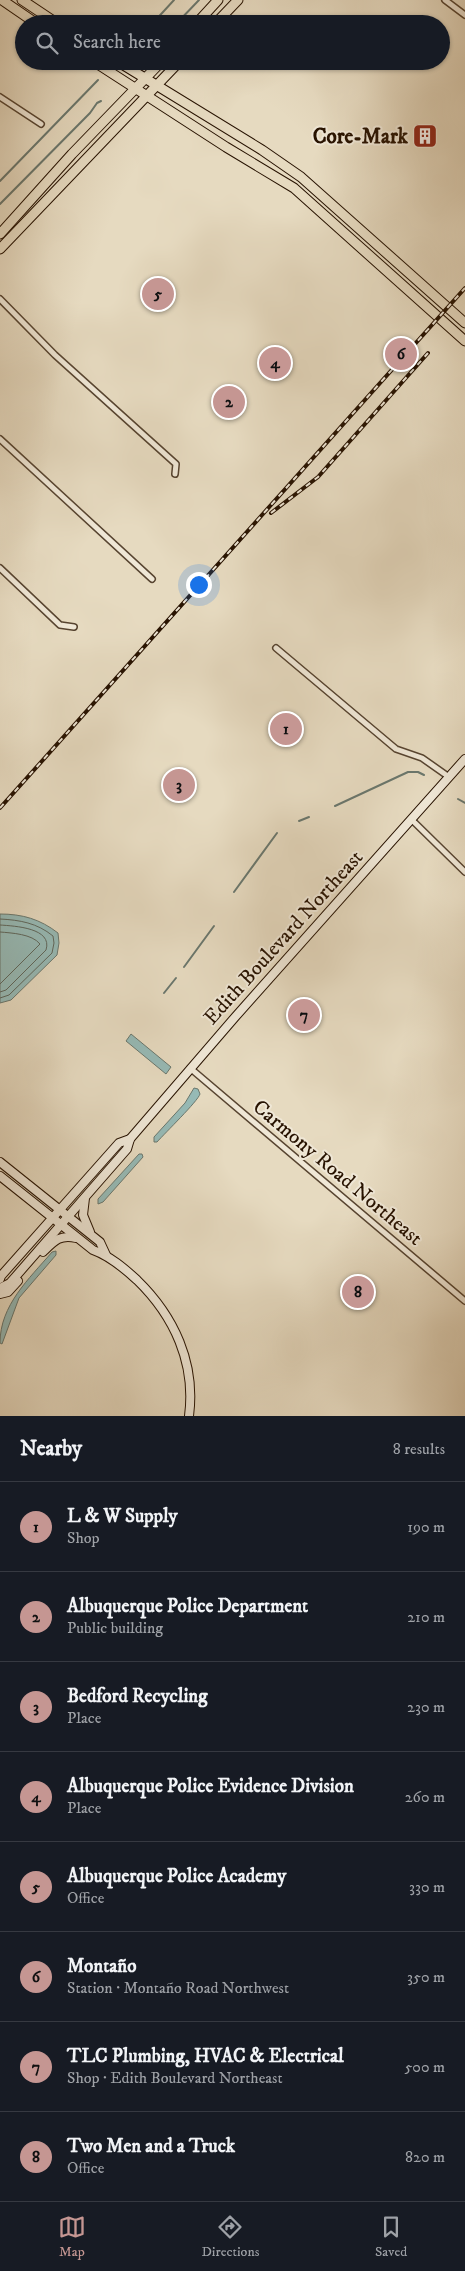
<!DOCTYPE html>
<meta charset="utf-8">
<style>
body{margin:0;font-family:"IM FELL DW Pica",serif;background:#242831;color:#f1f3f6}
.you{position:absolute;left:198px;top:584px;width:18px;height:18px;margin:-12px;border:4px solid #fff;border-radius:50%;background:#1a73e8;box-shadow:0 0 0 8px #1a73e833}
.badge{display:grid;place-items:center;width:32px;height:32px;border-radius:50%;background:#c59692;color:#111;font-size:16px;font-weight:700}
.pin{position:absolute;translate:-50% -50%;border:2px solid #fff;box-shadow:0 1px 5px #0006}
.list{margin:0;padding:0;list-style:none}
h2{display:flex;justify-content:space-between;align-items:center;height:65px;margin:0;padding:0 20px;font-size:21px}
h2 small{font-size:16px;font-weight:400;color:#9ea1a6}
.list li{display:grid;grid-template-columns:32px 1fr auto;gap:15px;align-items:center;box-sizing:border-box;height:90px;padding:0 20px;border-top:1px solid #363941}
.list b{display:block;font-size:19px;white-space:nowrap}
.list p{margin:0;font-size:16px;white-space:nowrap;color:#9ea1a6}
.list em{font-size:16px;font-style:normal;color:#9ea1a6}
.icon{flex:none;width:28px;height:28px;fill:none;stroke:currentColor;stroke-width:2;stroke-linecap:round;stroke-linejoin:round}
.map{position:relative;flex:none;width:465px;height:1416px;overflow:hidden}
.search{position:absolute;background:#171b24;box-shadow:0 1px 4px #0004;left:15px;right:15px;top:15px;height:55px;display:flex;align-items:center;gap:12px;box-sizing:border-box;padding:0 18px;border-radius:28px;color:#9ea1a6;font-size:19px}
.sheet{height:785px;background:#171b24}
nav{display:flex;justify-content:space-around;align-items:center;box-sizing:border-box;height:70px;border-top:1px solid #363941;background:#171b24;font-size:14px;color:#9ea1a6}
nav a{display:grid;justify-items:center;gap:2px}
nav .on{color:#c59692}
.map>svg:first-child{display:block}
</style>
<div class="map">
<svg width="465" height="1416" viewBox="0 0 465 1416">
<rect width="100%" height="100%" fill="#e6dac0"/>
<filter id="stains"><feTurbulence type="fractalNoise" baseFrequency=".004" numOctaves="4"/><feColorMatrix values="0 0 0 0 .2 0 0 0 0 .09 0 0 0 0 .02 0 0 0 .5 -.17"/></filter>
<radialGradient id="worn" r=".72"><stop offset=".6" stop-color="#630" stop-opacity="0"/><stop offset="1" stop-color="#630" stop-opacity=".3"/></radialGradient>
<g fill="#96bab6" stroke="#6a776d">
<path d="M0,914c22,0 40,5 58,19l1,10 -2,12 -46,45 -11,3z"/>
<path d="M131,1034l40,33 -5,7 -40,-33z"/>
<path d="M194,1088l4,1 2,5c-2,7 -35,39 -43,48h-3v-5l31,-34z"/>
<path d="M139,1154h3l1,3 -40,45 -5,2v-5z"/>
<path d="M56,1251v4l-37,43 -17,46 -2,-1c0,-38 29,-64 52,-91z"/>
</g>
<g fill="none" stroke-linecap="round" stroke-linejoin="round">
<g stroke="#5e665b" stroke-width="1">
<path d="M0,919c20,1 37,4 53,17l1,7 -2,10 -43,42 -9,3"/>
<path d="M0,925c15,1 53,3 46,25l-40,40 -6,2"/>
<path d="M0,932c12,1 32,2 40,12l-40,40"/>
</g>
<g stroke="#6a776d" stroke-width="2">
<path d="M152,24l22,-24"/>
<path d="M176,24l23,-24"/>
<path d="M0,181l98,-101"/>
<path d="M0,204l90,-91 7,-10 4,-2"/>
<path d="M458,799l7,4"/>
<path d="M335,806l73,-34h10l6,3"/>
<path d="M299,821l10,-4"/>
<path d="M234,892l43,-59"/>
<path d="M184,967l30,-41"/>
<path d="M164,993l12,-15"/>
</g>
<defs>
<g id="street">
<path d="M445,0l20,15"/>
<path d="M0,97l41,27"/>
<path d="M0,299l55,56 121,109 -1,10"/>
<path d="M0,439l152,140"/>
<path d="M0,568l60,57 14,2"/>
<path d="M276,648l120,101 26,9 27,19"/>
<path d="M411,819l54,53"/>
<path d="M190,1068l275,233"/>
</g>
<g id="secondary">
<path d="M0,1162l100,80 6,13"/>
<path d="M0,1176l93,74c17,6 31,18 44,30 37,36 59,83 52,136"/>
<path d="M85,1198l-2,17 7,17"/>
<path d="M43,1252c11,-11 17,-18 33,-14"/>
<path d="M0,1279l1,-3 118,-133 11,-4"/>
<path d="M0,1288l10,-5 117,-134 3,-10 106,-123 229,-257"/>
<path d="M0,1294l8,-2 10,-11"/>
</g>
<g id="primary">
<path d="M2,0l35,24"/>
<path d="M22,0l36,24"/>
<path d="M196,24l22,-24"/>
<path d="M215,24l23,-24"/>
<path d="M93,61l133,86 68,41 171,153"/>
<path d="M117,61l145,89 39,27 164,146"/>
<path d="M0,234l72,-80 90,-93"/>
<path d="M0,249l180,-188"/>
</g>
</defs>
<use href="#street" stroke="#574430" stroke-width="8"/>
<use href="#secondary" stroke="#271200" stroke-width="10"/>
<use href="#primary" stroke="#271200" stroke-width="11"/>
<use href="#street" stroke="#efe7d6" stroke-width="5"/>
<use href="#secondary" stroke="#efe7d6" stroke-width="8"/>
<use href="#primary" stroke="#e6dac0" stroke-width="9"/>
<defs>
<g id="rail">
<path d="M271,513l47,-36 110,-124"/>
<path d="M0,808l465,-520"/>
</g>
</defs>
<use href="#rail" stroke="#271200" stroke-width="4"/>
<use href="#rail" stroke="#efe7d6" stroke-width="2" stroke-dasharray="5.5" stroke-linecap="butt"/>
</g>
<defs>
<symbol id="building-square" viewBox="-11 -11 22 22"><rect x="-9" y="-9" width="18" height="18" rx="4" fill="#8f2418" stroke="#efe7d6"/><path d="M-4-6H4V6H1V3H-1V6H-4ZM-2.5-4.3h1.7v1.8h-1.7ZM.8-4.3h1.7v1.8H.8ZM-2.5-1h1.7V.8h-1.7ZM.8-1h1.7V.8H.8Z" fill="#fff"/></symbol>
</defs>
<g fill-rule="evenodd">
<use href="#building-square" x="411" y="122" width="28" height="28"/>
</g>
<g text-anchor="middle" stroke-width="4" stroke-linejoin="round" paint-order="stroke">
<g font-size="21" font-weight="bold" fill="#271200" stroke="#efe7d6" text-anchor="end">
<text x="408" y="143">Core-Mark</text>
</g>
<g font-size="21" fill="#271200" stroke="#efe7d6">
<text transform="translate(283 937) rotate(-48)" y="7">Edith Boulevard Northeast</text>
<text transform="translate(338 1172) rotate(40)" y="7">Carmony Road Northeast</text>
</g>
</g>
<rect width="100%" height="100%" filter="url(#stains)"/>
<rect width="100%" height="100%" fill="url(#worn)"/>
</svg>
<div class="you"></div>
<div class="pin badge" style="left:286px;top:729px">1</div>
<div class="pin badge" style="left:229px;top:402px">2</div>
<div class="pin badge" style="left:179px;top:785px">3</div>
<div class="pin badge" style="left:275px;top:363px">4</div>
<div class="pin badge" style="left:158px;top:294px">5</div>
<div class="pin badge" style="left:401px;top:354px">6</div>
<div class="pin badge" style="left:304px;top:1015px">7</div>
<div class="pin badge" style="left:358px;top:1292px">8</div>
<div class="search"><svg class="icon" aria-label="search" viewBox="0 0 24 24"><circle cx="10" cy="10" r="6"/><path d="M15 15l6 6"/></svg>Search here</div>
</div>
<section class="sheet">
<h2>Nearby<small>8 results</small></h2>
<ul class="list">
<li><span class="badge">1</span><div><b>L &amp; W Supply</b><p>Shop</p></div><em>190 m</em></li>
<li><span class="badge">2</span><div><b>Albuquerque Police Department</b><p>Public building</p></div><em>210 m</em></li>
<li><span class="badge">3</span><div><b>Bedford Recycling</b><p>Place</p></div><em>230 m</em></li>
<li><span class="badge">4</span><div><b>Albuquerque Police Evidence Division</b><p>Place</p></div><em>260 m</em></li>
<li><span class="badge">5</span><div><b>Albuquerque Police Academy</b><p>Office</p></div><em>330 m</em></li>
<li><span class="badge">6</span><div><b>Montaño</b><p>Station · Montaño Road Northwest</p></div><em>350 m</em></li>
<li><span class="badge">7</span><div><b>TLC Plumbing, HVAC &amp; Electrical</b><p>Shop · Edith Boulevard Northeast</p></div><em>500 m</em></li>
<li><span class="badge">8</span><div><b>Two Men and a Truck</b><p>Office</p></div><em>820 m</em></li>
</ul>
</section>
<nav>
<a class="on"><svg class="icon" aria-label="map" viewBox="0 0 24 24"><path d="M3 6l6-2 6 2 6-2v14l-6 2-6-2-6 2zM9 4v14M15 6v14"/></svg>Map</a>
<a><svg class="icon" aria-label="directions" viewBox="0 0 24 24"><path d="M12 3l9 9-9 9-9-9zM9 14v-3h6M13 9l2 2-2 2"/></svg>Directions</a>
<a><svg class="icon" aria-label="saved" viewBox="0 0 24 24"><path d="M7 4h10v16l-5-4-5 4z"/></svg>Saved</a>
</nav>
